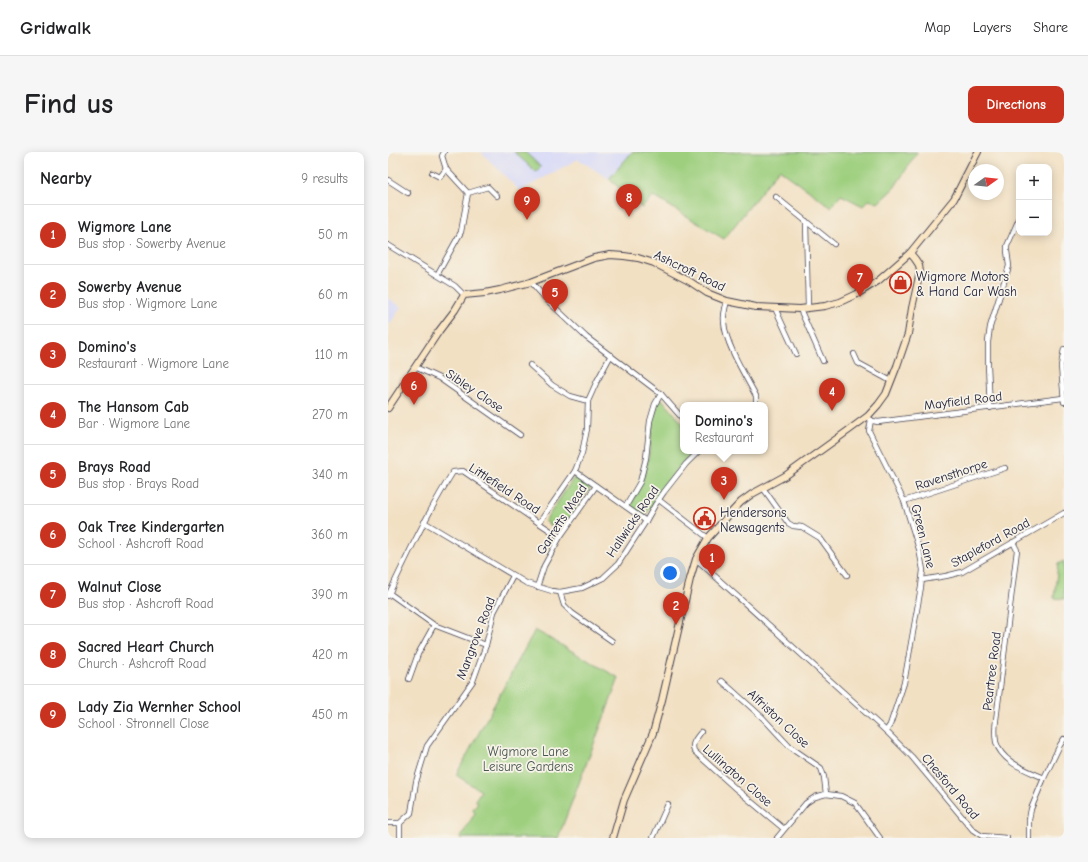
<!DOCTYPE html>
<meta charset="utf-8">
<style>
body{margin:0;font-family:"Comic Neue",sans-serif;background:#f6f6f6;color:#202124}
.controls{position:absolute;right:12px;top:12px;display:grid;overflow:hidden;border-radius:8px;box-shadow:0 2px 10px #0003}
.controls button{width:36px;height:36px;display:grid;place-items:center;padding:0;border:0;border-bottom:1px solid #e0e0e0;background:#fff;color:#202124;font:20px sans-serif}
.compass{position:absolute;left:580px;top:12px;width:36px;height:36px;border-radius:50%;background:#fff;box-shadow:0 2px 10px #0003;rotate:75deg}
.you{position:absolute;left:282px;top:421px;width:14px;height:14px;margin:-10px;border:3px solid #fff;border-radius:50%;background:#1a73e8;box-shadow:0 0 0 6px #1a73e833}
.badge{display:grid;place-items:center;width:26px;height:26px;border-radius:50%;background:#c8321e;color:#fff;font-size:13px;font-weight:700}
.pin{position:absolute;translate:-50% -33px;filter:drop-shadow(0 1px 2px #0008)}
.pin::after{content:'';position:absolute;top:21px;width:14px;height:12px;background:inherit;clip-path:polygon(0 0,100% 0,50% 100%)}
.popup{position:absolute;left:292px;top:250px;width:88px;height:52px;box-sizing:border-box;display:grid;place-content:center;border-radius:8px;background:#fff;filter:drop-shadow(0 1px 3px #0005);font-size:13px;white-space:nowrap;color:#757577}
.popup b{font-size:15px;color:#202124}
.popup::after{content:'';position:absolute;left:50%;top:100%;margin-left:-8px;border:8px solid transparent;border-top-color:#fff}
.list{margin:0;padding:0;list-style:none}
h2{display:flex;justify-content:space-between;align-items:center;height:52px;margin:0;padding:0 16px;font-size:17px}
h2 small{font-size:13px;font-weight:400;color:#757577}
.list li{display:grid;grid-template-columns:26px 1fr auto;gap:12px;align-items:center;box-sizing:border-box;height:60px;padding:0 16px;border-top:1px solid #e0e0e0}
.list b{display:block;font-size:15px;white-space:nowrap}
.list p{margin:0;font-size:13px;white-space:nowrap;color:#757577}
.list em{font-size:13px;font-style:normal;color:#757577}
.map{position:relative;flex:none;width:676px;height:686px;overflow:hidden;border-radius:8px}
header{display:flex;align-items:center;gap:24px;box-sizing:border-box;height:56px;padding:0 20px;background:#fff;border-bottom:1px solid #e0e0e0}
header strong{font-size:19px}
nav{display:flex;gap:22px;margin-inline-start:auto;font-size:14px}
.intro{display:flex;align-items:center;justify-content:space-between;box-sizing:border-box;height:96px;padding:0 24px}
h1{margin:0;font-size:28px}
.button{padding:10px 18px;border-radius:8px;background:#c8321e;color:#fff;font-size:14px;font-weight:700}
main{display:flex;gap:24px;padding:0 24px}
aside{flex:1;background:#fff;border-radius:8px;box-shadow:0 2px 10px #0003}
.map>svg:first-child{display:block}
</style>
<header>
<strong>Gridwalk</strong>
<nav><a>Map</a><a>Layers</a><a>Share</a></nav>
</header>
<div class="intro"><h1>Find us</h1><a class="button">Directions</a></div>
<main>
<aside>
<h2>Nearby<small>9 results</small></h2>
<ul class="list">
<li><span class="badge">1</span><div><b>Wigmore Lane</b><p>Bus stop · Sowerby Avenue</p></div><em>50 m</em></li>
<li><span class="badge">2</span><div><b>Sowerby Avenue</b><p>Bus stop · Wigmore Lane</p></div><em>60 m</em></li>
<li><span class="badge">3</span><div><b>Domino's</b><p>Restaurant · Wigmore Lane</p></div><em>110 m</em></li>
<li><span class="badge">4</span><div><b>The Hansom Cab</b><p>Bar · Wigmore Lane</p></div><em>270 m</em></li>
<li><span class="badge">5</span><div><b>Brays Road</b><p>Bus stop · Brays Road</p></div><em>340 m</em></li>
<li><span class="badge">6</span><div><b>Oak Tree Kindergarten</b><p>School · Ashcroft Road</p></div><em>360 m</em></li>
<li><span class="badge">7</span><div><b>Walnut Close</b><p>Bus stop · Ashcroft Road</p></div><em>390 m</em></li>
<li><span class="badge">8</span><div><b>Sacred Heart Church</b><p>Church · Ashcroft Road</p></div><em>420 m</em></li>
<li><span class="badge">9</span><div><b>Lady Zia Wernher School</b><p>School · Stronnell Close</p></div><em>450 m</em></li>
</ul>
</aside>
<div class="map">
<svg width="676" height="686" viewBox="0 0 676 686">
<rect width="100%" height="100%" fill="#f7f3e8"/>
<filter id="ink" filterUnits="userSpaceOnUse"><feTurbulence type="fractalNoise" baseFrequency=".025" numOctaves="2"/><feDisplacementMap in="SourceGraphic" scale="8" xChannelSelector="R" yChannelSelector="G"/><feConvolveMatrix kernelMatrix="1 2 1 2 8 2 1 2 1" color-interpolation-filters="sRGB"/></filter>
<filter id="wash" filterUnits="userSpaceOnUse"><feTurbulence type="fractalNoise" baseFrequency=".012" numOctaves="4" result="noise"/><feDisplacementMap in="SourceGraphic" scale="16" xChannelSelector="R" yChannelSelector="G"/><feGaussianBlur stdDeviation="0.9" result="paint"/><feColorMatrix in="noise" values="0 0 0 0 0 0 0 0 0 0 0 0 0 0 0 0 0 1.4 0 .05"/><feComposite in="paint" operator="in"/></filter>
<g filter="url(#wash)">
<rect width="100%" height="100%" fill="#f2e0c3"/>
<g fill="#d5d8f9">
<path d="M93,0h151l-23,27 -31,-20 -58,32z"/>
<path d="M0,146l13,9 -13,20z"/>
</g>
<g fill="#9dcf7e" stroke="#60785c">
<path d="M126,0h11l16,15 -5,5z"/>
<path d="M244,0h285v1l-23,35 -16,15 -9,-3 -6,6 -22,-11 -10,12 -52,-38 -55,70 -71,-43 -11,12 -33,-29z"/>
<path d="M273,246l22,26v27h11c-20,19 -34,42 -49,65l-15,-10c8,-15 15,-30 18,-47 4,-21 2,-41 13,-61z"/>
<path d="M187,324l16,11 -31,45 -15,-11z"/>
<path d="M676,409v38l-10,-1 4,-34z"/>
<path d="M147,478l84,48 -61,160h-98l15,-25 -2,-4 5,-7 -3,-2 6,-9 -25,-16z"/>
</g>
</g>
<g filter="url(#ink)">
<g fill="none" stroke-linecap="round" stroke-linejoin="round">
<defs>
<g id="street">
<path d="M44,21l8,4 6,-8"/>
<path d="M0,28l20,13"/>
<path d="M80,41l20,-6 9,9"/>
<path d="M388,45l58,47"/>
<path d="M418,69l2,87"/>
<path d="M0,93l67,41 9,9"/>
<path d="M49,123l24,-43 7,-39 -22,-24 -4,-13 2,-4"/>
<path d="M143,130l15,17 40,38 75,57 22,25"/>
<path d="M339,149c-2,7 -4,14 -3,21 1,21 22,55 32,74v6l-1,3"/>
<path d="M387,156l21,46"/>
<path d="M412,157l23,52"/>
<path d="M676,197l-3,17 3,36"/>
<path d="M466,202l4,9 33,18"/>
<path d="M142,213l22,20 18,11 18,5"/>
<path d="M27,215l24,11 81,57"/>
<path d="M602,256l-2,-43v-23l2,-15 19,-61 -2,-15v-5l12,-27"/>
<path d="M482,267l3,2 5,1 185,-24"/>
<path d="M483,268l-2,11 35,70 15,48 4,21 -2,17 -17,96 -14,42 -4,6"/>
<path d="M187,319l71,50"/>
<path d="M375,336l25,35 5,3 9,1 18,11 27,37"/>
<path d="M271,348l49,38"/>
<path d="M516,349l101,-33"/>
<path d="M238,354l14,-24 6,-24 4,-37 5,-17 6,-10"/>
<path d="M36,370l102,61 26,8 8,1 22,-4 21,-10 15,-14 28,-43 9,-16 9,-13 22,-28 13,-13"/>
<path d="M151,371l36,-52 7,-18 5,-24 1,-28 9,-20 14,-26"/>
<path d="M625,390l4,8 -21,170c-1,7 -1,15 0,22 6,21 31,28 48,36"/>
<path d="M308,407l190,172 26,26 61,73 9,6 25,2"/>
<path d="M534,428l24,-4 16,-4 102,-59"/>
<path d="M149,435l7,-21 16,-29 36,-51"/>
<path d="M172,440l4,13 8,8 40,28"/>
<path d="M1,441l45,32 52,20"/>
<path d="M0,444c20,-42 40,-84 65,-124l10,-1 76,52 21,14"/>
<path d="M21,527l9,-25 16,-29"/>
<path d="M334,529l41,37 26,28 32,22 3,9 2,17"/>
<path d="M313,580c-5,7 -10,11 -7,19l42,38 48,40"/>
<path d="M0,671h12l11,-10 5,-31 11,-36 46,-65 13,-36 8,-33 19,-36"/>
<path d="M12,686v-15"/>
<path d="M265,686l15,-34"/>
<path d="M389,686l29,-35 9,-6 11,-3 15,2 14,7 25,35"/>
<path d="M641,686v-18l2,-11 13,-31 16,-33 4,-6"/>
</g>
<g id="secondary">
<path d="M0,256l51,-77 16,-21 9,-15 21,-2 15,-3 31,-8 63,-24 16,-3 14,1 14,2 16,5 35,18 18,12 20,8 29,6 44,2 25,-3 15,-4 17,-8 21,-13 32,-28 44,-54 24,-47"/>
<path d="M225,686l11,-38 29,-67 9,-33 28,-121 6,-20 12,-21 19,-21 14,-15 11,-8 33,-18 64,-46 19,-14 10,-11 8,-11 11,-28 11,-32 4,-26 8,-36 -1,-7 -4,-6 -5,-6"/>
</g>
</defs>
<use href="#street" stroke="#413e4f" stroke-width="6"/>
<use href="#secondary" stroke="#413e4f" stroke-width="8"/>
<use href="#street" stroke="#fff" stroke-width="4.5"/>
<use href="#secondary" stroke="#fbe6c4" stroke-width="6"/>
</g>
</g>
<defs>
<symbol id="shop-ring" viewBox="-11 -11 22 22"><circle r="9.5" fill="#f7f3e8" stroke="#c8321e" stroke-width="1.5"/><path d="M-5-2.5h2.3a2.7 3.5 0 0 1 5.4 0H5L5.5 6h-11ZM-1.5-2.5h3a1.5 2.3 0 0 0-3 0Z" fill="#c8321e"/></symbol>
<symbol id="civic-ring" viewBox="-11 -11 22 22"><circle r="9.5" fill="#f7f3e8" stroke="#c8321e" stroke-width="1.5"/><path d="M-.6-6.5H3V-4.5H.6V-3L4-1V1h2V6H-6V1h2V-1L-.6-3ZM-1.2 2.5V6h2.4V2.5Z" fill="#c8321e"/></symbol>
</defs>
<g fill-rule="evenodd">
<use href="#shop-ring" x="500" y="118" width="25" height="25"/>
<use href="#civic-ring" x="304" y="354" width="25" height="25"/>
</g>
<g text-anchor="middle" stroke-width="3.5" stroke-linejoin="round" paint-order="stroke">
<g font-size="13" fill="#22223b" stroke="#f7f3e8">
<text transform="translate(302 118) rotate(26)" y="5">Ashcroft Road</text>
<text transform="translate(87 238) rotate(34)" y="5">Sibley Close</text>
<text transform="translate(575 248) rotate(-7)" y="5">Mayfield Road</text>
<text transform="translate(563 322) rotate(-18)" y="5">Ravensthorpe</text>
<text transform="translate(117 336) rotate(33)" y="5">Littlefield Road</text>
<text transform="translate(173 367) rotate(-57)" y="5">Garretts Mead</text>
<text transform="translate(244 369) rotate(-56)" y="5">Hallwicks Road</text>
<text transform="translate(536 384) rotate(76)" y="5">Green Lane</text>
<text transform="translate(602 390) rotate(-29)" y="5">Stapleford Road</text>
<text transform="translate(87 486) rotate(-69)" y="5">Mangrove Road</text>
<text transform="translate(603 519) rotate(-83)" y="5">Peartree Road</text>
<text transform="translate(391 566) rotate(43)" y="5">Alfriston Close</text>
<text transform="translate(350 623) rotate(41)" y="5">Lullington Close</text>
<text transform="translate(563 634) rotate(50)" y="5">Chesford Road</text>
</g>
<g font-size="13" fill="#22223b" stroke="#f7f3e8" text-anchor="start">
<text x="528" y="129">Wigmore Motors<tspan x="528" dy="15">&amp; Hand Car Wash</tspan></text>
<text x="332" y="365">Hendersons<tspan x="332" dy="15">Newsagents</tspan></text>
</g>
<g font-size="13" fill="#47564f" stroke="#f7f3e8">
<text x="140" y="604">Wigmore Lane<tspan x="140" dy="15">Leisure Gardens</tspan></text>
</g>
</g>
</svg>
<div class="controls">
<button>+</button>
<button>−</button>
</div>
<svg class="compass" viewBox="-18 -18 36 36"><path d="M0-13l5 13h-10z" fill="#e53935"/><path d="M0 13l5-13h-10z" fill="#757577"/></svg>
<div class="you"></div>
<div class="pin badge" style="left:324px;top:425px">1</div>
<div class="pin badge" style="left:288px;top:473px">2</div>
<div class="pin badge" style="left:336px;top:348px">3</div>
<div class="popup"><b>Domino's</b>Restaurant</div>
<div class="pin badge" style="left:444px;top:259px">4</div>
<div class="pin badge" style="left:167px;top:160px">5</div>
<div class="pin badge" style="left:26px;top:253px">6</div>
<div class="pin badge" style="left:472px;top:145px">7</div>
<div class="pin badge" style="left:241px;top:65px">8</div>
<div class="pin badge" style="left:139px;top:68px">9</div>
</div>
</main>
